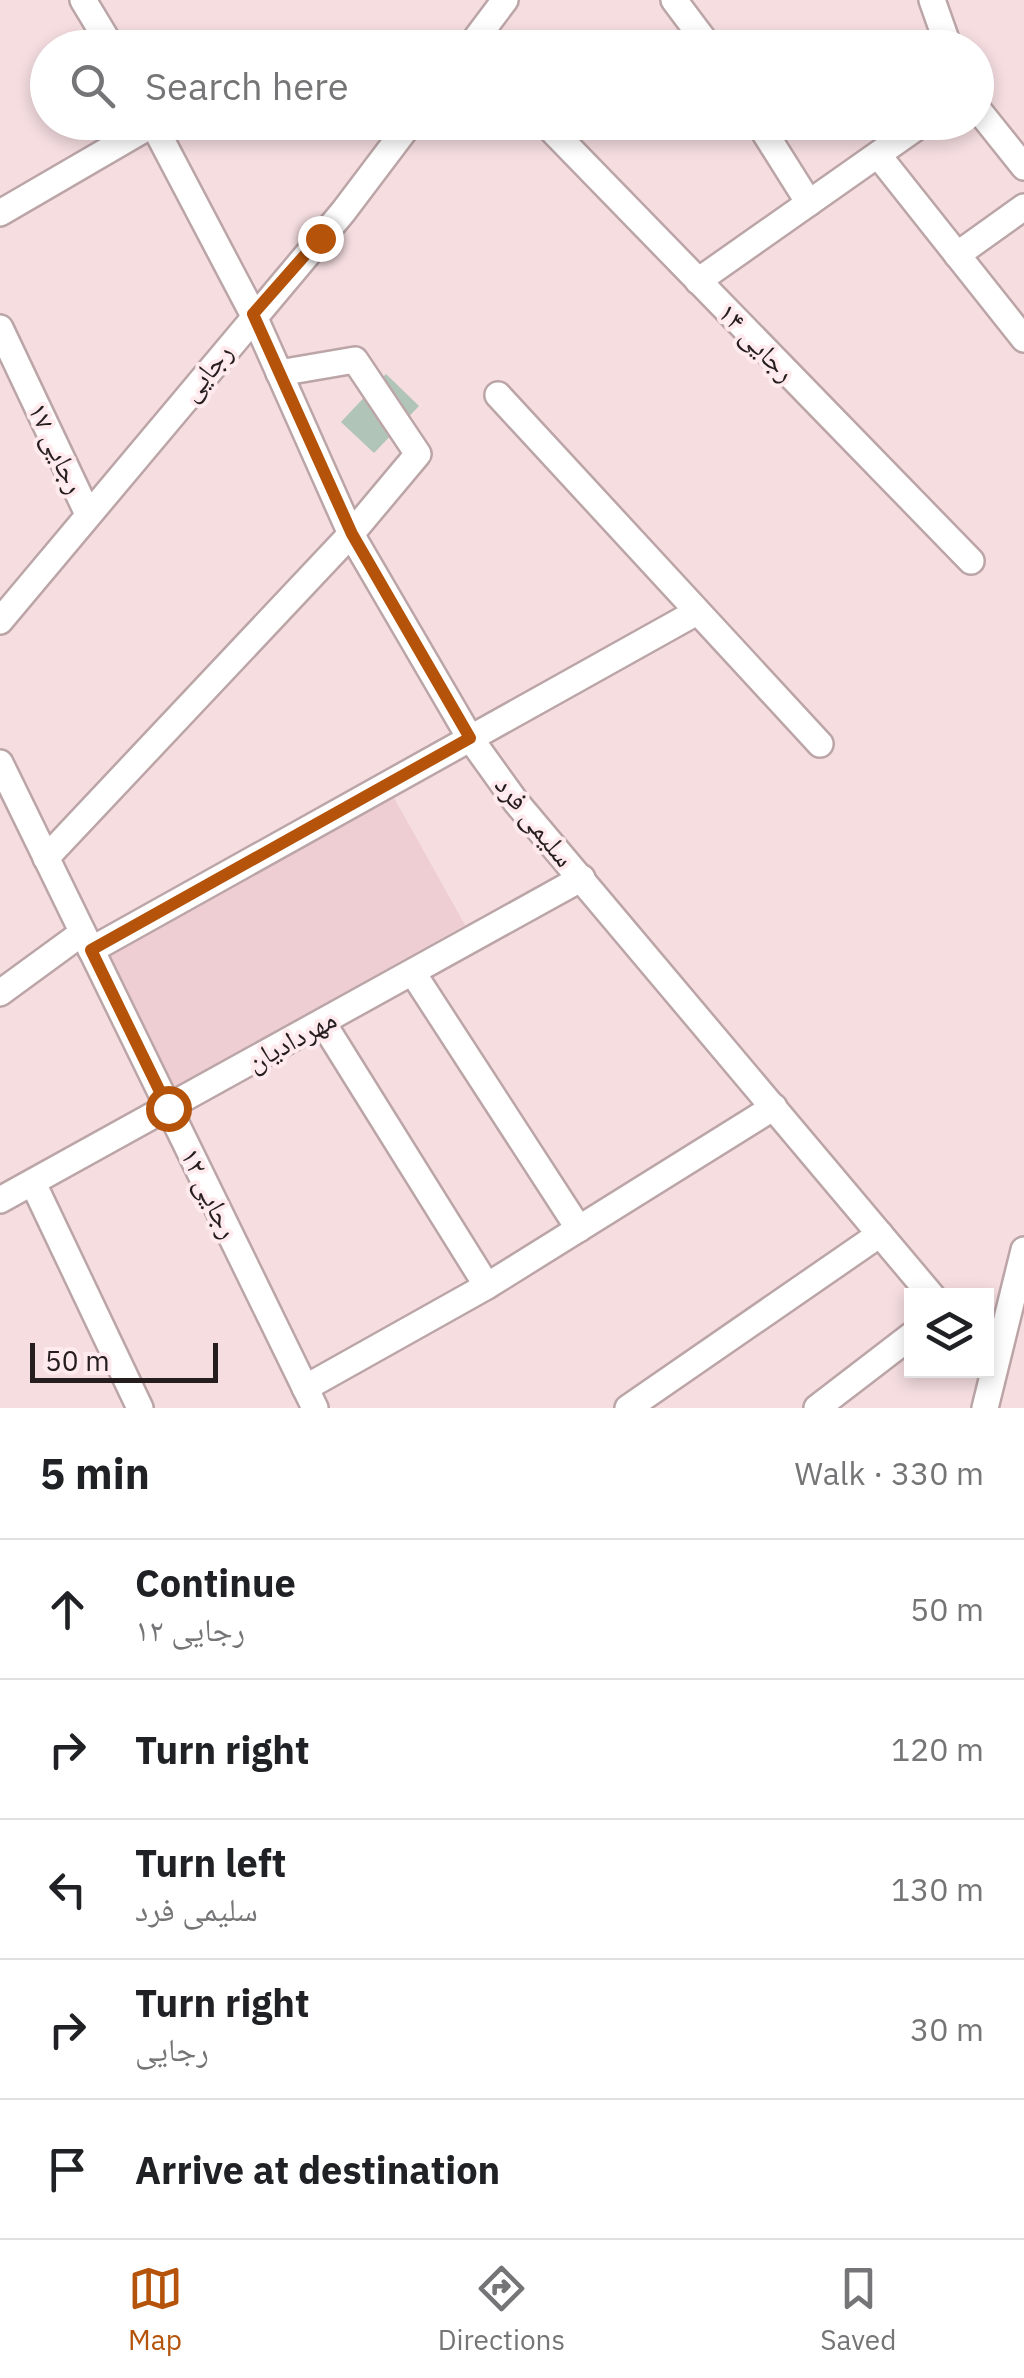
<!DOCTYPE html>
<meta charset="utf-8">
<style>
body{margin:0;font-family:"IBM Plex Sans","Noto Naskh Arabic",sans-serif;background:#f6f6f6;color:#202124}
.controls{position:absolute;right:30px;bottom:30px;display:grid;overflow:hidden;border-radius:0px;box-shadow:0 5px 15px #0003}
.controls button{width:90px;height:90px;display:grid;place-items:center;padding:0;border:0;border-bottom:2px solid #e0e0e0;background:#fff;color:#202124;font:50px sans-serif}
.scale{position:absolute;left:30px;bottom:25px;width:188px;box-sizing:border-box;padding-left:10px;border:5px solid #251d1e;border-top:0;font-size:28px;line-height:35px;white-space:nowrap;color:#251d1e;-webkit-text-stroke:8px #ffebee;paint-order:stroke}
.stop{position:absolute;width:30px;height:30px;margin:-22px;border:8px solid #b45309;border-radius:50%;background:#fff}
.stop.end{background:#b45309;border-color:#fff;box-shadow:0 2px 10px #0008}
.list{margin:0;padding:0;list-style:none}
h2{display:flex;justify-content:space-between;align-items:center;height:130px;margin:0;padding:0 40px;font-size:42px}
h2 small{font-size:32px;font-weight:400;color:#757577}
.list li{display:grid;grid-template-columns:65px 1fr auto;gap:30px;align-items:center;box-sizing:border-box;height:140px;padding:0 40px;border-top:2px solid #e0e0e0}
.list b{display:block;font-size:38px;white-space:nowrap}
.list p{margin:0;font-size:32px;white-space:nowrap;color:#757577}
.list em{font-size:32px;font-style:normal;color:#757577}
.icon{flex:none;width:55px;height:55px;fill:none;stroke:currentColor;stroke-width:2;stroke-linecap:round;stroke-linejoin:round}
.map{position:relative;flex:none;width:1024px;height:1408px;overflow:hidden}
.search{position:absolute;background:#fff;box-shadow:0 5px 15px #0003;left:30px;right:30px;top:30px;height:110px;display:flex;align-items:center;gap:25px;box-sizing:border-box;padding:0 35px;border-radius:55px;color:#757577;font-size:38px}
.sheet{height:830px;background:#fff}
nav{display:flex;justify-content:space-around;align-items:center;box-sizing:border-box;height:140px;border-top:2px solid #e0e0e0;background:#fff;font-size:28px;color:#757577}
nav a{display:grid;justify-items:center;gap:5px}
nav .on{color:#b45309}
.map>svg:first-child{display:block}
</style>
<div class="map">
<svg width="1024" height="1408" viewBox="0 0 1024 1408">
<rect width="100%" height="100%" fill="#f5dde0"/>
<path fill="#eeced2" d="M393,796l72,129 -298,166 -62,-134z"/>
<path fill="#b1c4b8" d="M386,374l33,32 -45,47 -33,-31z"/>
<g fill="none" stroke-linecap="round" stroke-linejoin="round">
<defs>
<g id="minor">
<path d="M83,0l29,48"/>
<path d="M674,0l36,48"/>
<path d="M932,0l17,48"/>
<path d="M469,48l36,-48"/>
<path d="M976,107l48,60"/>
<path d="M152,122l101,192 98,220 119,204 46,64 416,494"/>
<path d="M544,122l427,439"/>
<path d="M758,122l51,81"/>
<path d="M878,155l146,184"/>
<path d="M0,213l153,-89"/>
<path d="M957,255l67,-48"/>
<path d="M698,281l226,-159"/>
<path d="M0,328l88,186"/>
<path d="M498,395l322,349"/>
<path d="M0,621l343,-409 68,-90"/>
<path d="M0,763l315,645"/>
<path d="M46,858l305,-324 67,-80 -63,-94 -76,13"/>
<path d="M91,950l604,-337"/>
<path d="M413,973l166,256"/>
<path d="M0,993l82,-60"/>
<path d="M323,1023l164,263"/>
<path d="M33,1183l107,225"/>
<path d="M0,1200l582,-322"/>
<path d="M305,1388l182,-102 287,-179"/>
<path d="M628,1408l252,-174"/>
<path d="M817,1408l95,-73"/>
<path d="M985,1408l39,-158"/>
</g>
</defs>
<use href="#minor" stroke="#bba5a7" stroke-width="30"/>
<use href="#minor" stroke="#fff" stroke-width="25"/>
</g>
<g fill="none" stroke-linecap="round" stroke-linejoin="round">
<path stroke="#b45309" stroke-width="12" d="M168,1108l-77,-158 379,-212 -118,-204 -99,-220 67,-76"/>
</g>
<g text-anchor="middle" stroke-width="8" stroke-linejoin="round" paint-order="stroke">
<g font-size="28" fill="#251d1e" stroke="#ffebee">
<text transform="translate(757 342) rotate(46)" y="10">رجایی ۱۴</text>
<text transform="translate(206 372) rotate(-51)" y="10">رجایی</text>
<text transform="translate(57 448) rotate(65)" y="10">رجایی ۱۷</text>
<text transform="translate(535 821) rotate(51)" y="10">سلیمی فرد</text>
<text transform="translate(291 1040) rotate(-29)" y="10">مهردادیان</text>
<text transform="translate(210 1193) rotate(64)" y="10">رجایی ۱۲</text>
</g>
</g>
</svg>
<div class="controls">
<button><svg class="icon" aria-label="layers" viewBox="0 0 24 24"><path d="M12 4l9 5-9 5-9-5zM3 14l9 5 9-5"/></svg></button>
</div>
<div class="scale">50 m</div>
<div class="stop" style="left:168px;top:1108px"></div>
<div class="stop end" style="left:320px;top:238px"></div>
<div class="search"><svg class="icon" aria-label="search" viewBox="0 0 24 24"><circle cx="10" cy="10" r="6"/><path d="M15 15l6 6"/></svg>Search here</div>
</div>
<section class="sheet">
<h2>5 min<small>Walk · 330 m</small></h2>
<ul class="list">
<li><svg class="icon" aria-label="ahead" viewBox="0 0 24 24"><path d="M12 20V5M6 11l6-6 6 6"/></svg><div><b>Continue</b><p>رجایی ۱۲</p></div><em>50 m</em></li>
<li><svg class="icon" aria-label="right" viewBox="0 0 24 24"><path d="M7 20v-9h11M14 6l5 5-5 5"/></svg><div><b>Turn right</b></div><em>120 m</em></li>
<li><svg class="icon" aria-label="left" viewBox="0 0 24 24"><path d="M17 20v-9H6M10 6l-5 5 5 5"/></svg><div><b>Turn left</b><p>سلیمی فرد</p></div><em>130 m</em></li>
<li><svg class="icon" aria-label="right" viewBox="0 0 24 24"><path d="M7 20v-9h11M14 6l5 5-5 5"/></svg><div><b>Turn right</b><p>رجایی</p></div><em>30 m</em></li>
<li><svg class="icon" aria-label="arrive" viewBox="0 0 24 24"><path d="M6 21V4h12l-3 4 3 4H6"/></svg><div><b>Arrive at destination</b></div></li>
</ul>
</section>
<nav>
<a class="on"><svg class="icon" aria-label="map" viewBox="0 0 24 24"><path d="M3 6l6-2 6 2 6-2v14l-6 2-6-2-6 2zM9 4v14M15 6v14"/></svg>Map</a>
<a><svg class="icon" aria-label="directions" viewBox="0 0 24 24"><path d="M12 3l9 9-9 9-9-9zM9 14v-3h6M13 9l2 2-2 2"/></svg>Directions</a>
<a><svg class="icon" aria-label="saved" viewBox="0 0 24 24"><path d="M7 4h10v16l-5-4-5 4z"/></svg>Saved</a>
</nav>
